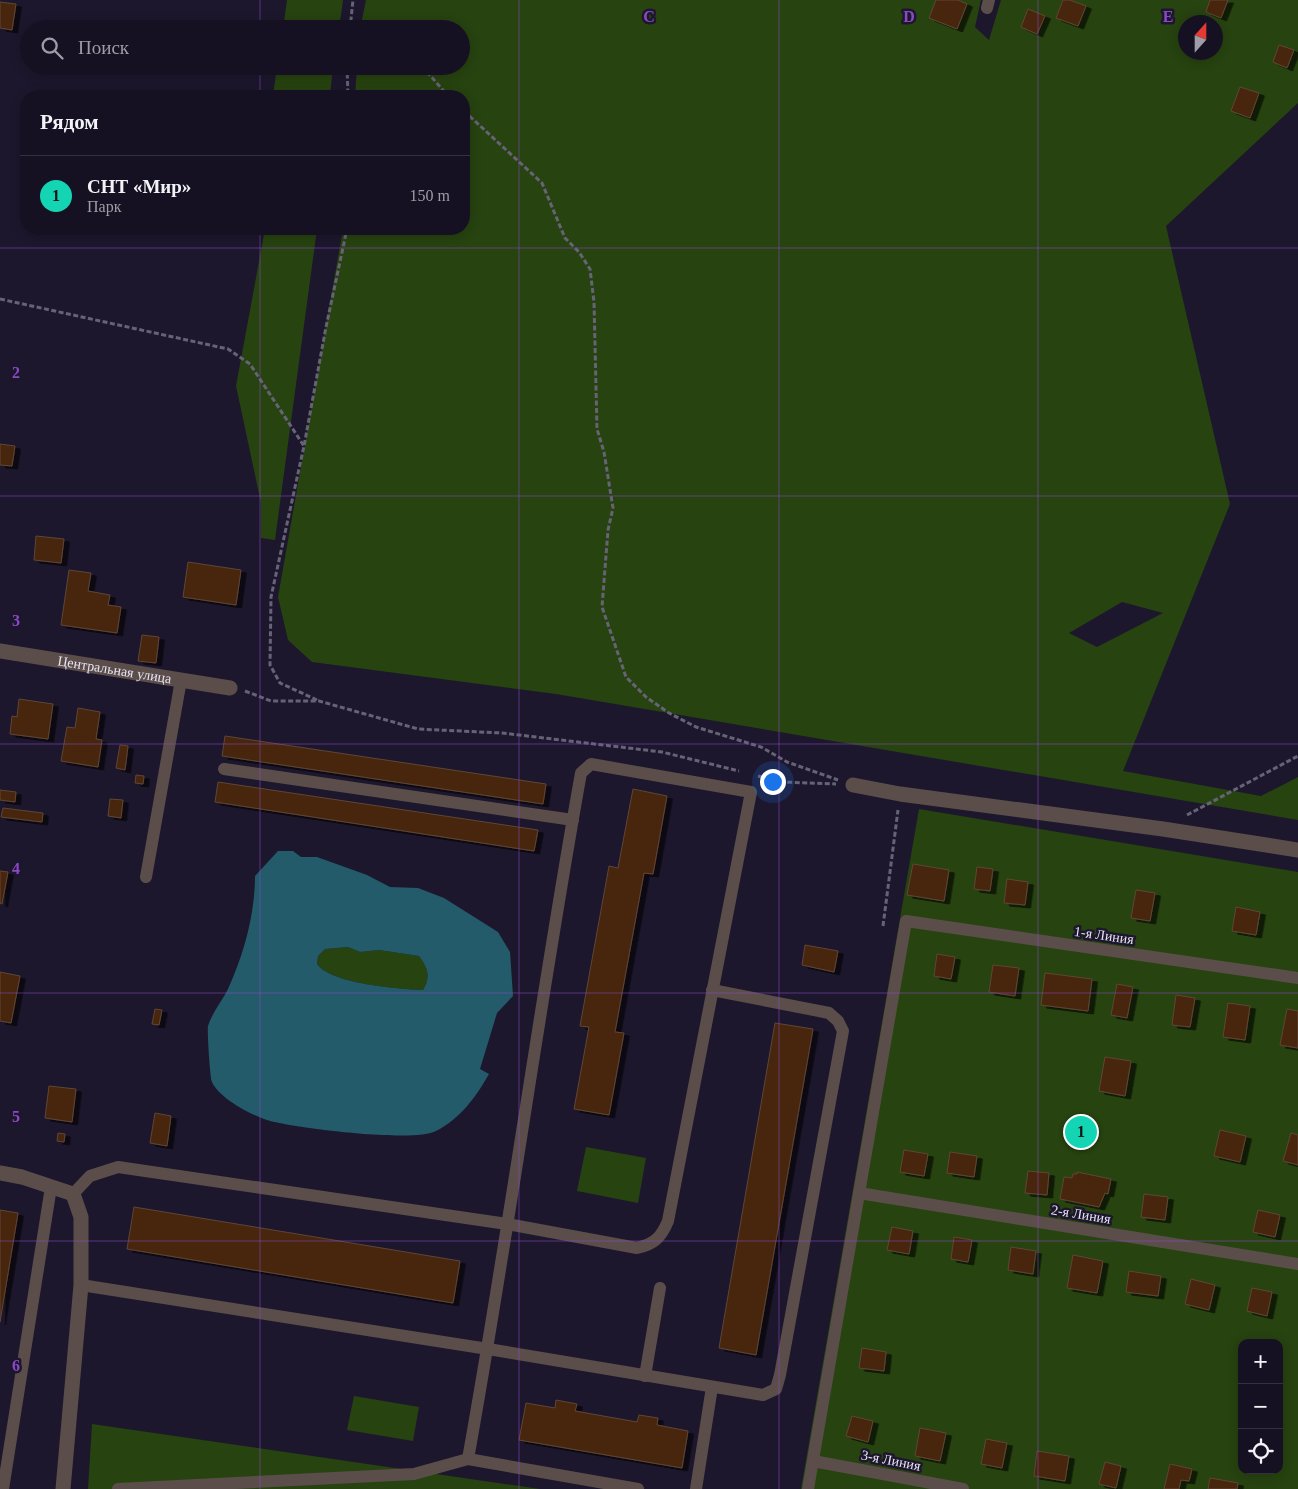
<!DOCTYPE html>
<html lang="ru">
<meta charset="utf-8">
<style>
body{margin:0;font-family:"Times New Roman",serif;background:#1f1a2a;color:#f1f3f6}
.controls{position:absolute;right:15px;bottom:15px;display:grid;overflow:hidden;border-radius:10px;box-shadow:0 2px 12px #0003}
.controls button{width:45px;height:45px;display:grid;place-items:center;padding:0;border:0;border-bottom:1px solid #353140;background:#161122;color:#f1f3f6;font:25px sans-serif}
.compass{position:absolute;left:1178px;top:15px;width:45px;height:45px;border-radius:50%;background:#161122;box-shadow:0 2px 12px #0003;rotate:21deg}
.you{position:absolute;left:772px;top:781px;width:18px;height:18px;margin:-12px;border:4px solid #fff;border-radius:50%;background:#1a73e8;box-shadow:0 0 0 8px #1a73e833}
.badge{display:grid;place-items:center;width:32px;height:32px;border-radius:50%;background:#14d5b3;color:#111;font-size:16px;font-weight:700}
.pin{position:absolute;translate:-50% -50%;border:2px solid #fff;box-shadow:0 1px 5px #0006}
.list{margin:0;padding:0;list-style:none}
h2{display:flex;justify-content:space-between;align-items:center;height:65px;margin:0;padding:0 20px;font-size:21px}
h2 small{font-size:16px;font-weight:400;color:#9e9da5}
.list li{display:grid;grid-template-columns:32px 1fr auto;gap:15px;align-items:center;box-sizing:border-box;height:80px;padding:0 20px;border-top:1px solid #353140}
.list b{display:block;font-size:19px;white-space:nowrap}
.list p{margin:0;font-size:16px;white-space:nowrap;color:#9e9da5}
.list em{font-size:16px;font-style:normal;color:#9e9da5}
.icon{flex:none;width:28px;height:28px;fill:none;stroke:currentColor;stroke-width:2;stroke-linecap:round;stroke-linejoin:round}
.map{position:relative;flex:none;width:1298px;height:1489px;overflow:hidden}
.search{position:absolute;background:#161122;box-shadow:0 2px 12px #0003;left:20px;top:20px;width:450px;height:55px;display:flex;align-items:center;gap:12px;box-sizing:border-box;padding:0 18px;border-radius:28px;color:#9e9da5;font-size:19px}
.panel{position:absolute;background:#161122;box-shadow:0 2px 12px #0003;left:20px;top:90px;width:450px;height:145px;border-radius:20px}
.map>svg:first-child{display:block}
</style>
<div class="map">
<svg width="1298" height="1489" viewBox="0 0 1298 1489">
<defs>
<filter id="shadow"><feDropShadow dx="5.5" dy="3" stdDeviation="0" flood-color="#0009"/></filter>
</defs>
<rect width="100%" height="100%" fill="#1d172d"/>
<g fill="#274310" fill-rule="evenodd">
<path d="M287,0h56l-4,29h-56z"/>
<path d="M366,0h615l-6,27 14,13 12,-40h297v103l-132,123 64,278 -107,267 138,25 37,-19v43l-742,-126 -244,-32 -24,-22 -10,-43 65,-368h121v-133h-109l2,-30h104v-37h-101zM1186,22h30v30h-30zM1122,602l41,11 -66,34 -28,-14z"/>
<path d="M277,66h56l-3,30h-57z"/>
<path d="M265,229h52l-42,311 -14,-2v-35l-25,-117z"/>
<path d="M919,809l379,63v617h-497zM1242,1343h37v127h-37z"/>
<path d="M348,947l12,5 19,-2 40,6c9,12 12,20 4,34 -24,-1 -92,-6 -106,-26l1,-8 7,-7z"/>
<path d="M586,1147l60,11 -8,45 -61,-12z"/>
<path d="M354,1396l65,11 -6,34 -66,-11z"/>
<path d="M92,1424l448,65h-452z"/>
</g>
<path fill="#235b6b" fill-rule="evenodd" d="M278,851h15l8,6h16l50,18 23,12 28,1 26,10 54,34 12,20 3,44 -16,17 -17,56 9,5c-13,23 -29,45 -53,57 -21,12 -144,-3 -169,-11 -16,-5 -48,-22 -55,-38 -2,-3 -5,-53 -4,-56 4,-13 14,-25 20,-37 16,-35 27,-75 27,-113zM348,947l12,5 19,-2 40,6c9,12 12,21 4,34 -24,-1 -92,-6 -106,-26l1,-8 7,-7z"/>
<g fill="#47250c" stroke="#5f4636" filter="url(#shadow)">
<path d="M936,0h22l9,4 -10,25 -28,-11z"/>
<path d="M1063,0h7l16,6 -8,20 -22,-8z"/>
<path d="M1210,0h18l-7,18 -15,-6z"/>
<path d="M0,2l16,2 -4,26 -12,-2z"/>
<path d="M1028,9l17,7 -8,18 -16,-7z"/>
<path d="M1279,45l15,5 -7,18 -14,-6z"/>
<path d="M1240,87l19,6 -9,25 -19,-7z"/>
<path d="M0,444l15,2 -3,20 -12,-1z"/>
<path d="M36,536l28,3 -3,24 -27,-3z"/>
<path d="M188,562l53,8 -5,35 -53,-8z"/>
<path d="M69,570l22,3 -3,18 22,4 -2,10 13,2 -4,26 -56,-8z"/>
<path d="M142,635l17,2 -3,26 -18,-2z"/>
<path d="M19,699l34,5 -5,35 -38,-5 2,-18 5,1z"/>
<path d="M78,708l22,4 -4,27 6,1 -4,27 -37,-6 6,-34 8,1z"/>
<path d="M225,736l321,48 -3,20 -321,-48z"/>
<path d="M120,745l8,1 -3,24 -9,-2z"/>
<path d="M136,775l8,1 -1,8 -8,-1z"/>
<path d="M218,782l320,48 -4,21 -319,-49z"/>
<path d="M633,789l34,7 -14,78 -9,-1 -29,159 9,1 -15,82 -35,-6 15,-82 -9,-1 29,-160 9,2z"/>
<path d="M0,790l16,2 -1,10 -15,-2z"/>
<path d="M110,799l13,1 -2,18 -13,-2z"/>
<path d="M3,808l40,5 -1,9 -41,-5z"/>
<path d="M913,864l36,6 -5,31 -37,-6z"/>
<path d="M977,867l16,2 -3,22 -16,-2z"/>
<path d="M0,871l8,1 -6,32 -2,-1z"/>
<path d="M1007,879l21,3 -3,23 -21,-2z"/>
<path d="M1136,890l19,3 -5,28 -19,-3z"/>
<path d="M1236,907l24,5 -4,23 -24,-4z"/>
<path d="M805,945l33,6 -4,21 -32,-7z"/>
<path d="M937,954l18,3 -4,22 -17,-3z"/>
<path d="M993,965l26,3 -4,28 -26,-4z"/>
<path d="M0,972l20,4 -9,47 -11,-2z"/>
<path d="M1045,973l47,6 -4,32 -47,-6z"/>
<path d="M1117,984l16,3 -6,31 -16,-3z"/>
<path d="M1176,995l19,3 -5,29 -18,-2z"/>
<path d="M1228,1003l22,3 -5,34 -22,-3z"/>
<path d="M155,1009l7,1 -3,15 -7,-1z"/>
<path d="M1287,1009l11,2v37l-18,-3z"/>
<path d="M775,1023l38,6 -57,326 -37,-7z"/>
<path d="M1105,1057l26,4 -6,35 -26,-5z"/>
<path d="M49,1086l27,3 -4,33 -27,-4z"/>
<path d="M155,1113l16,3 -4,30 -17,-3z"/>
<path d="M1220,1130l26,6 -6,26 -26,-6z"/>
<path d="M58,1133l7,1 -1,8 -7,-1z"/>
<path d="M1291,1133l7,2v30l-15,-4z"/>
<path d="M904,1150l24,4 -4,22 -24,-4z"/>
<path d="M950,1152l27,4 -3,21 -27,-4z"/>
<path d="M1028,1171l21,2 -2,22 -22,-2z"/>
<path d="M1077,1172l34,7 -3,15 -3,-1 -6,14 -39,-8 4,-22 8,1 1,-4h4z"/>
<path d="M1144,1194l24,3 -3,23 -24,-3z"/>
<path d="M134,1207l326,54 -7,42 -326,-54z"/>
<path d="M0,1210l18,3 -18,109z"/>
<path d="M1258,1210l22,5 -5,22 -22,-5z"/>
<path d="M892,1227l21,4 -4,23 -22,-4z"/>
<path d="M954,1237l18,3 -4,22 -17,-3z"/>
<path d="M1011,1247l25,4 -3,23 -25,-4z"/>
<path d="M1073,1255l30,6 -6,32 -30,-5z"/>
<path d="M1129,1271l32,5 -3,20 -32,-4z"/>
<path d="M1191,1279l24,6 -6,25 -24,-6z"/>
<path d="M1252,1288l20,4 -5,24 -20,-5z"/>
<path d="M862,1348l24,4 -2,19 -25,-3z"/>
<path d="M556,1400l21,4 -2,7 62,11 2,-7 19,3 -1,7 31,6 -6,37 -163,-28 7,-37 29,5z"/>
<path d="M852,1416l21,5 -5,21 -22,-6z"/>
<path d="M920,1428l26,5 -6,28 -25,-5z"/>
<path d="M986,1439l21,4 -5,25 -21,-4z"/>
<path d="M1037,1451l32,5 -4,25 -31,-5z"/>
<path d="M1105,1462l16,4 -5,22 -17,-4z"/>
<path d="M1170,1464l22,5 -3,12 -8,-1 -2,9h-15z"/>
<path d="M1210,1478l28,5 -1,6h-29z"/>
</g>
<g fill="none" stroke-linecap="round" stroke-linejoin="round">
<g stroke="#676376" stroke-width="3" stroke-dasharray="5 2.5" stroke-linecap="butt">
<path d="M350,29l3,-29"/>
<path d="M347,66l1,30"/>
<path d="M422,66l26,30"/>
<path d="M464,111l78,72 23,55 14,14 11,17 4,33 3,127 7,23 9,56 -5,22 -6,77 24,70 20,20 23,16 27,14 65,20 26,15 51,18"/>
<path d="M0,299l228,50 22,15 54,82"/>
<path d="M245,691l26,10h48l99,28 84,4 160,19 77,19"/>
<path d="M317,700l-37,-17 -10,-18 1,-68 33,-151 22,-119 21,-98"/>
<path d="M758,776l25,6 53,2"/>
<path d="M1187,815l111,-59"/>
<path d="M883,926l15,-116"/>
</g>
<g stroke="#5b4e4a" stroke-width="12">
<path d="M987,8l2,-8"/>
<path d="M224,769l349,51"/>
<path d="M146,877l35,-197"/>
<path d="M859,1193l439,71"/>
<path d="M73,1194l17,-18 28,-9 389,57 130,24c17,-4 24,-10 31,-27l83,-429 -160,-28 -10,9c-41,228 -72,458 -113,686"/>
<path d="M81,1285l407,64 275,46 13,-6 4,-14 63,-344 -5,-10 -9,-8 -117,-23"/>
<path d="M645,1376l15,-88"/>
<path d="M813,1461l150,28"/>
<path d="M3,1489l48,-302"/>
<path d="M118,1489l296,-15 54,-15 170,30"/>
<path d="M696,1489l16,-102"/>
<path d="M808,1489l98,-568 392,57"/>
</g>
<g stroke="#5b4e4a" stroke-width="15">
<path id="s1" d="M0,651l230,37"/>
<path d="M853,785l47,9 263,35 135,21"/>
<path d="M0,1173l22,4 51,17 8,23v68l-18,204"/>
</g>
</g>
<path fill="none" stroke="#8b48c7" stroke-width="1" stroke-opacity="0.55" d="M260,0v29M519,0v1489M779,0v1489M1038,0v1489M260,66v30M260,229v1260M0,248h1298M0,496h1298M0,744h1298M0,993h1298M0,1241h1298"/>
<g text-anchor="middle" stroke-width="5" stroke-linejoin="round" paint-order="stroke">
<g font-size="14" fill="#e7e4f4" stroke="#1d172d">
<text dy="5" stroke="none"><textPath href="#s1" startOffset="116">Центральная улица</textPath></text>
<text transform="translate(1104 935) rotate(8)" y="5">1-я Линия</text>
<text transform="translate(1081 1214) rotate(9)" y="5">2-я Линия</text>
<text transform="translate(891 1460) rotate(11)" y="5">3-я Линия</text>
</g>
</g>
<g font-size="16" text-anchor="middle" font-weight="bold" fill="#8b48c7" stroke="#1d172d" stroke-width="5" stroke-linejoin="round" paint-order="stroke">
<text x="649" y="22">C</text>
<text x="909" y="22">D</text>
<text x="1168" y="22">E</text>
<text x="16" y="378">2</text>
<text x="16" y="626">3</text>
<text x="16" y="874">4</text>
<text x="16" y="1122">5</text>
<text x="16" y="1371">6</text>
</g>
</svg>
<div class="controls">
<button>+</button>
<button>−</button>
<button><svg class="icon" aria-label="locate" viewBox="0 0 24 24"><circle cx="12" cy="12" r="6"/><path d="M12 2v4M12 18v4M2 12h4M18 12h4"/></svg></button>
</div>
<svg class="compass" viewBox="-18 -18 36 36"><path d="M0-13l5 13h-10z" fill="#e53935"/><path d="M0 13l5-13h-10z" fill="#9e9da5"/></svg>
<div class="you"></div>
<div class="pin badge" style="left:1081px;top:1132px">1</div>
<div class="search"><svg class="icon" aria-label="search" viewBox="0 0 24 24"><circle cx="10" cy="10" r="6"/><path d="M15 15l6 6"/></svg>Поиск</div>
<section class="panel">
<h2>Рядом<small></small></h2>
<ul class="list">
<li><span class="badge">1</span><div><b>СНТ «Мир»</b><p>Парк</p></div><em>150 m</em></li>
</ul>
</section>
</div>
